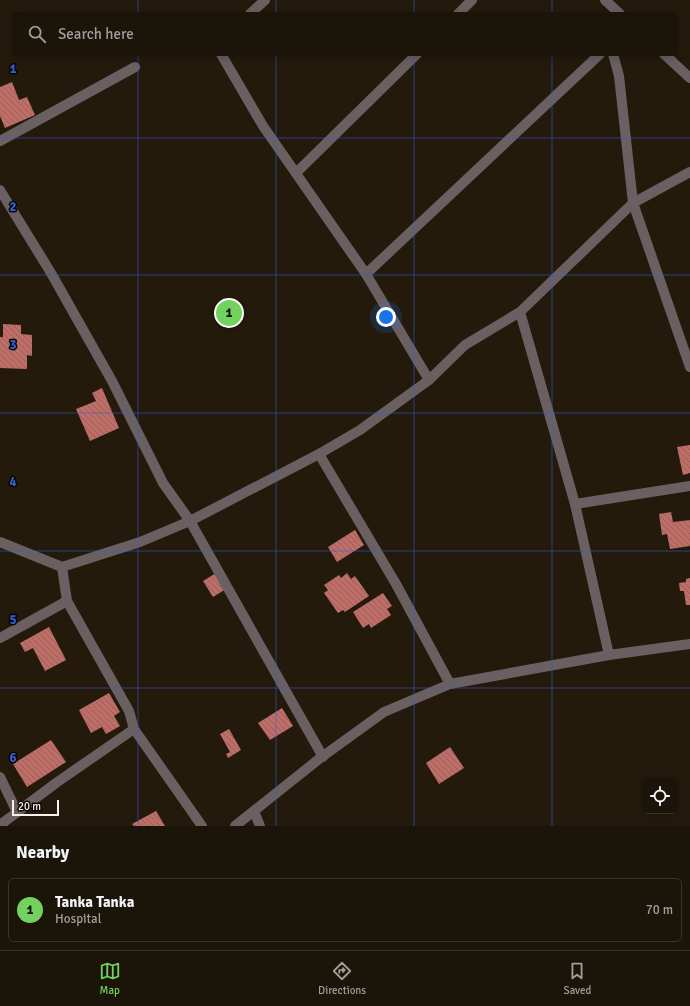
<!DOCTYPE html>
<style>
body{margin:0;font-family:Signika,sans-serif;background:#241d12;color:#f1f3f6}
.controls{position:absolute;right:12px;bottom:12px;display:grid;overflow:hidden;border-radius:6px;box-shadow:0 2px 10px #0003}
.controls button{width:36px;height:36px;display:grid;place-items:center;padding:0;border:0;border-bottom:1px solid #39332a;background:#1b1409;color:#f1f3f6;font:20px sans-serif}
.scale{position:absolute;left:12px;bottom:10px;width:47px;box-sizing:border-box;padding-left:4px;border:2px solid #f9f1e8;border-top:0;font-size:11px;line-height:14px;white-space:nowrap;color:#f9f1e8;-webkit-text-stroke:3px #0a0602;paint-order:stroke}
.you{position:absolute;left:386px;top:317px;width:14px;height:14px;margin:-10px;border:3px solid #fff;border-radius:50%;background:#1a73e8;box-shadow:0 0 0 6px #1a73e833}
.badge{display:grid;place-items:center;width:26px;height:26px;border-radius:50%;background:#72d25d;color:#111;font-size:13px;font-weight:700}
.pin{position:absolute;translate:-50% -50%;border:2px solid #fff;box-shadow:0 1px 4px #0006}
.list{margin:0;padding:0;list-style:none}
h2{display:flex;justify-content:space-between;align-items:center;height:52px;margin:0;padding:0 16px;font-size:17px}
h2 small{font-size:13px;font-weight:400;color:#a09e9c}
.list li{display:grid;grid-template-columns:26px 1fr auto;gap:12px;align-items:center;box-sizing:border-box;height:64px;margin:0 8px 8px;padding:0 8px;border:1px solid #39332a;border-radius:6px}
.list b{display:block;font-size:15px;white-space:nowrap}
.list p{margin:0;font-size:13px;white-space:nowrap;color:#a09e9c}
.list em{font-size:13px;font-style:normal;color:#a09e9c}
.icon{flex:none;width:22px;height:22px;fill:none;stroke:currentColor;stroke-width:2;stroke-linecap:round;stroke-linejoin:round}
.map{position:relative;flex:none;width:690px;height:826px;overflow:hidden}
.search{position:absolute;background:#1b1409;box-shadow:0 2px 10px #0003;left:12px;right:12px;top:12px;height:44px;display:flex;align-items:center;gap:10px;box-sizing:border-box;padding:0 14px;border-radius:6px;color:#a09e9c;font-size:15px}
.sheet{height:124px;background:#1b1409}
nav{display:flex;justify-content:space-around;align-items:center;box-sizing:border-box;height:56px;border-top:1px solid #39332a;background:#1b1409;font-size:11px;color:#a09e9c}
nav a{display:grid;justify-items:center;gap:2px}
nav .on{color:#72d25d}
.map>svg:first-child{display:block}
</style>
<div class="map">
<svg width="690" height="826" viewBox="0 0 690 826">
<defs>
<pattern id="building-back-hatch" width="6" height="6" patternUnits="userSpaceOnUse"><rect width="6" height="6" fill="#bf6e67"/><path d="M-1 5l2 2M0 0l6 6M5-1l2 2" fill="none" stroke="#96615b"/></pattern>
</defs>
<rect width="100%" height="100%" fill="#241a0c"/>
<g fill="url(#building-back-hatch)">
<path d="M12,82l7,18 8,-3 8,18 -30,13 -5,-12v-29z"/>
<path d="M3,324l18,1v9l11,1v21l-5,-1v14l-27,-1v-31h3z"/>
<path d="M102,388l17,40 -29,13 -14,-32 20,-8 -4,-8z"/>
<path d="M690,445v28l-7,2 -6,-28z"/>
<path d="M671,512l2,10 17,-2v26l-20,3 -3,-15 -5,1 -3,-21z"/>
<path d="M355,530l9,15 -27,17 -9,-15z"/>
<path d="M216,573l10,16 -13,8 -10,-16z"/>
<path d="M347,573l4,6 4,-3 14,20 -24,16 -2,-2 -5,3 -14,-20 4,-3 -4,-5 15,-10 2,3z"/>
<path d="M690,578v27h-4l-2,-14h-4l-1,-8 7,-1v-3z"/>
<path d="M383,593l9,13 -5,3 4,6 -20,13 -2,-4 -6,4 -10,-16z"/>
<path d="M49,627l17,33 -21,11 -12,-23 -8,4 -5,-9z"/>
<path d="M109,693l11,19 -6,4 6,10 -14,8 -4,-7 -11,6 -12,-23z"/>
<path d="M282,708l11,18 -23,14 -12,-17z"/>
<path d="M229,729l12,21 -13,8 -2,-4 4,-2 -10,-18z"/>
<path d="M51,740l15,22 -39,25 -14,-23z"/>
<path d="M450,747l14,21 -25,16 -13,-21z"/>
<path d="M156,811l9,15h-31l-2,-2z"/>
</g>
<g fill="none" stroke-linecap="round" stroke-linejoin="round">
<g stroke="#6a6062" stroke-width="10">
<path d="M605,0l15,14"/>
<path d="M250,14l15,-14"/>
<path d="M458,14l14,-14"/>
<path d="M221,54l42,72 103,148 63,106"/>
<path d="M613,54l6,22 14,127 57,164"/>
<path d="M664,54l26,24"/>
<path d="M0,141l135,-74"/>
<path d="M296,173l121,-119"/>
<path d="M0,190l51,83 61,108 51,102 27,38 133,236"/>
<path d="M366,274l234,-220"/>
<path d="M520,312l55,192 34,151"/>
<path d="M319,454l41,-24 69,-50 36,-35 55,-33 113,-109 57,-31"/>
<path d="M575,504l115,-18"/>
<path d="M0,542l62,25 78,-25 50,-21 129,-67 77,130 54,100"/>
<path d="M62,567l5,34 62,110 5,18 68,97"/>
<path d="M0,638l67,-37"/>
<path d="M0,777l17,35"/>
<path d="M254,811l6,15"/>
<path d="M0,825l56,-42 78,-54"/>
</g>
<path stroke="#6a6062" stroke-width="10" d="M235,826l84,-67 65,-47 66,-28 159,-29 81,-11"/>
</g>
<path fill="none" stroke="#335eda" stroke-width="1" stroke-opacity="0.55" d="M138,0v14M276,0v14M414,0v14M552,0v14M138,54v772M276,54v772M414,54v772M552,54v772M0,138h690M0,275h690M0,413h690M0,551h690M0,688h690"/>
<g font-size="13" text-anchor="middle" font-weight="bold" fill="#335eda" stroke="#0a0602" stroke-width="3" stroke-linejoin="round" paint-order="stroke">
<text x="13" y="73">1</text>
<text x="13" y="211">2</text>
<text x="13" y="349">3</text>
<text x="13" y="486">4</text>
<text x="13" y="624">5</text>
<text x="13" y="762">6</text>
</g>
</svg>
<div class="controls">
<button><svg class="icon" aria-label="locate" viewBox="0 0 24 24"><circle cx="12" cy="12" r="6"/><path d="M12 2v4M12 18v4M2 12h4M18 12h4"/></svg></button>
</div>
<div class="scale">20 m</div>
<div class="you"></div>
<div class="pin badge" style="left:229px;top:313px">1</div>
<div class="search"><svg class="icon" aria-label="search" viewBox="0 0 24 24"><circle cx="10" cy="10" r="6"/><path d="M15 15l6 6"/></svg>Search here</div>
</div>
<section class="sheet">
<h2>Nearby<small></small></h2>
<ul class="list">
<li><span class="badge">1</span><div><b>Tanka Tanka</b><p>Hospital</p></div><em>70 m</em></li>
</ul>
</section>
<nav>
<a class="on"><svg class="icon" aria-label="map" viewBox="0 0 24 24"><path d="M3 6l6-2 6 2 6-2v14l-6 2-6-2-6 2zM9 4v14M15 6v14"/></svg>Map</a>
<a><svg class="icon" aria-label="directions" viewBox="0 0 24 24"><path d="M12 3l9 9-9 9-9-9zM9 14v-3h6M13 9l2 2-2 2"/></svg>Directions</a>
<a><svg class="icon" aria-label="saved" viewBox="0 0 24 24"><path d="M7 4h10v16l-5-4-5 4z"/></svg>Saved</a>
</nav>
